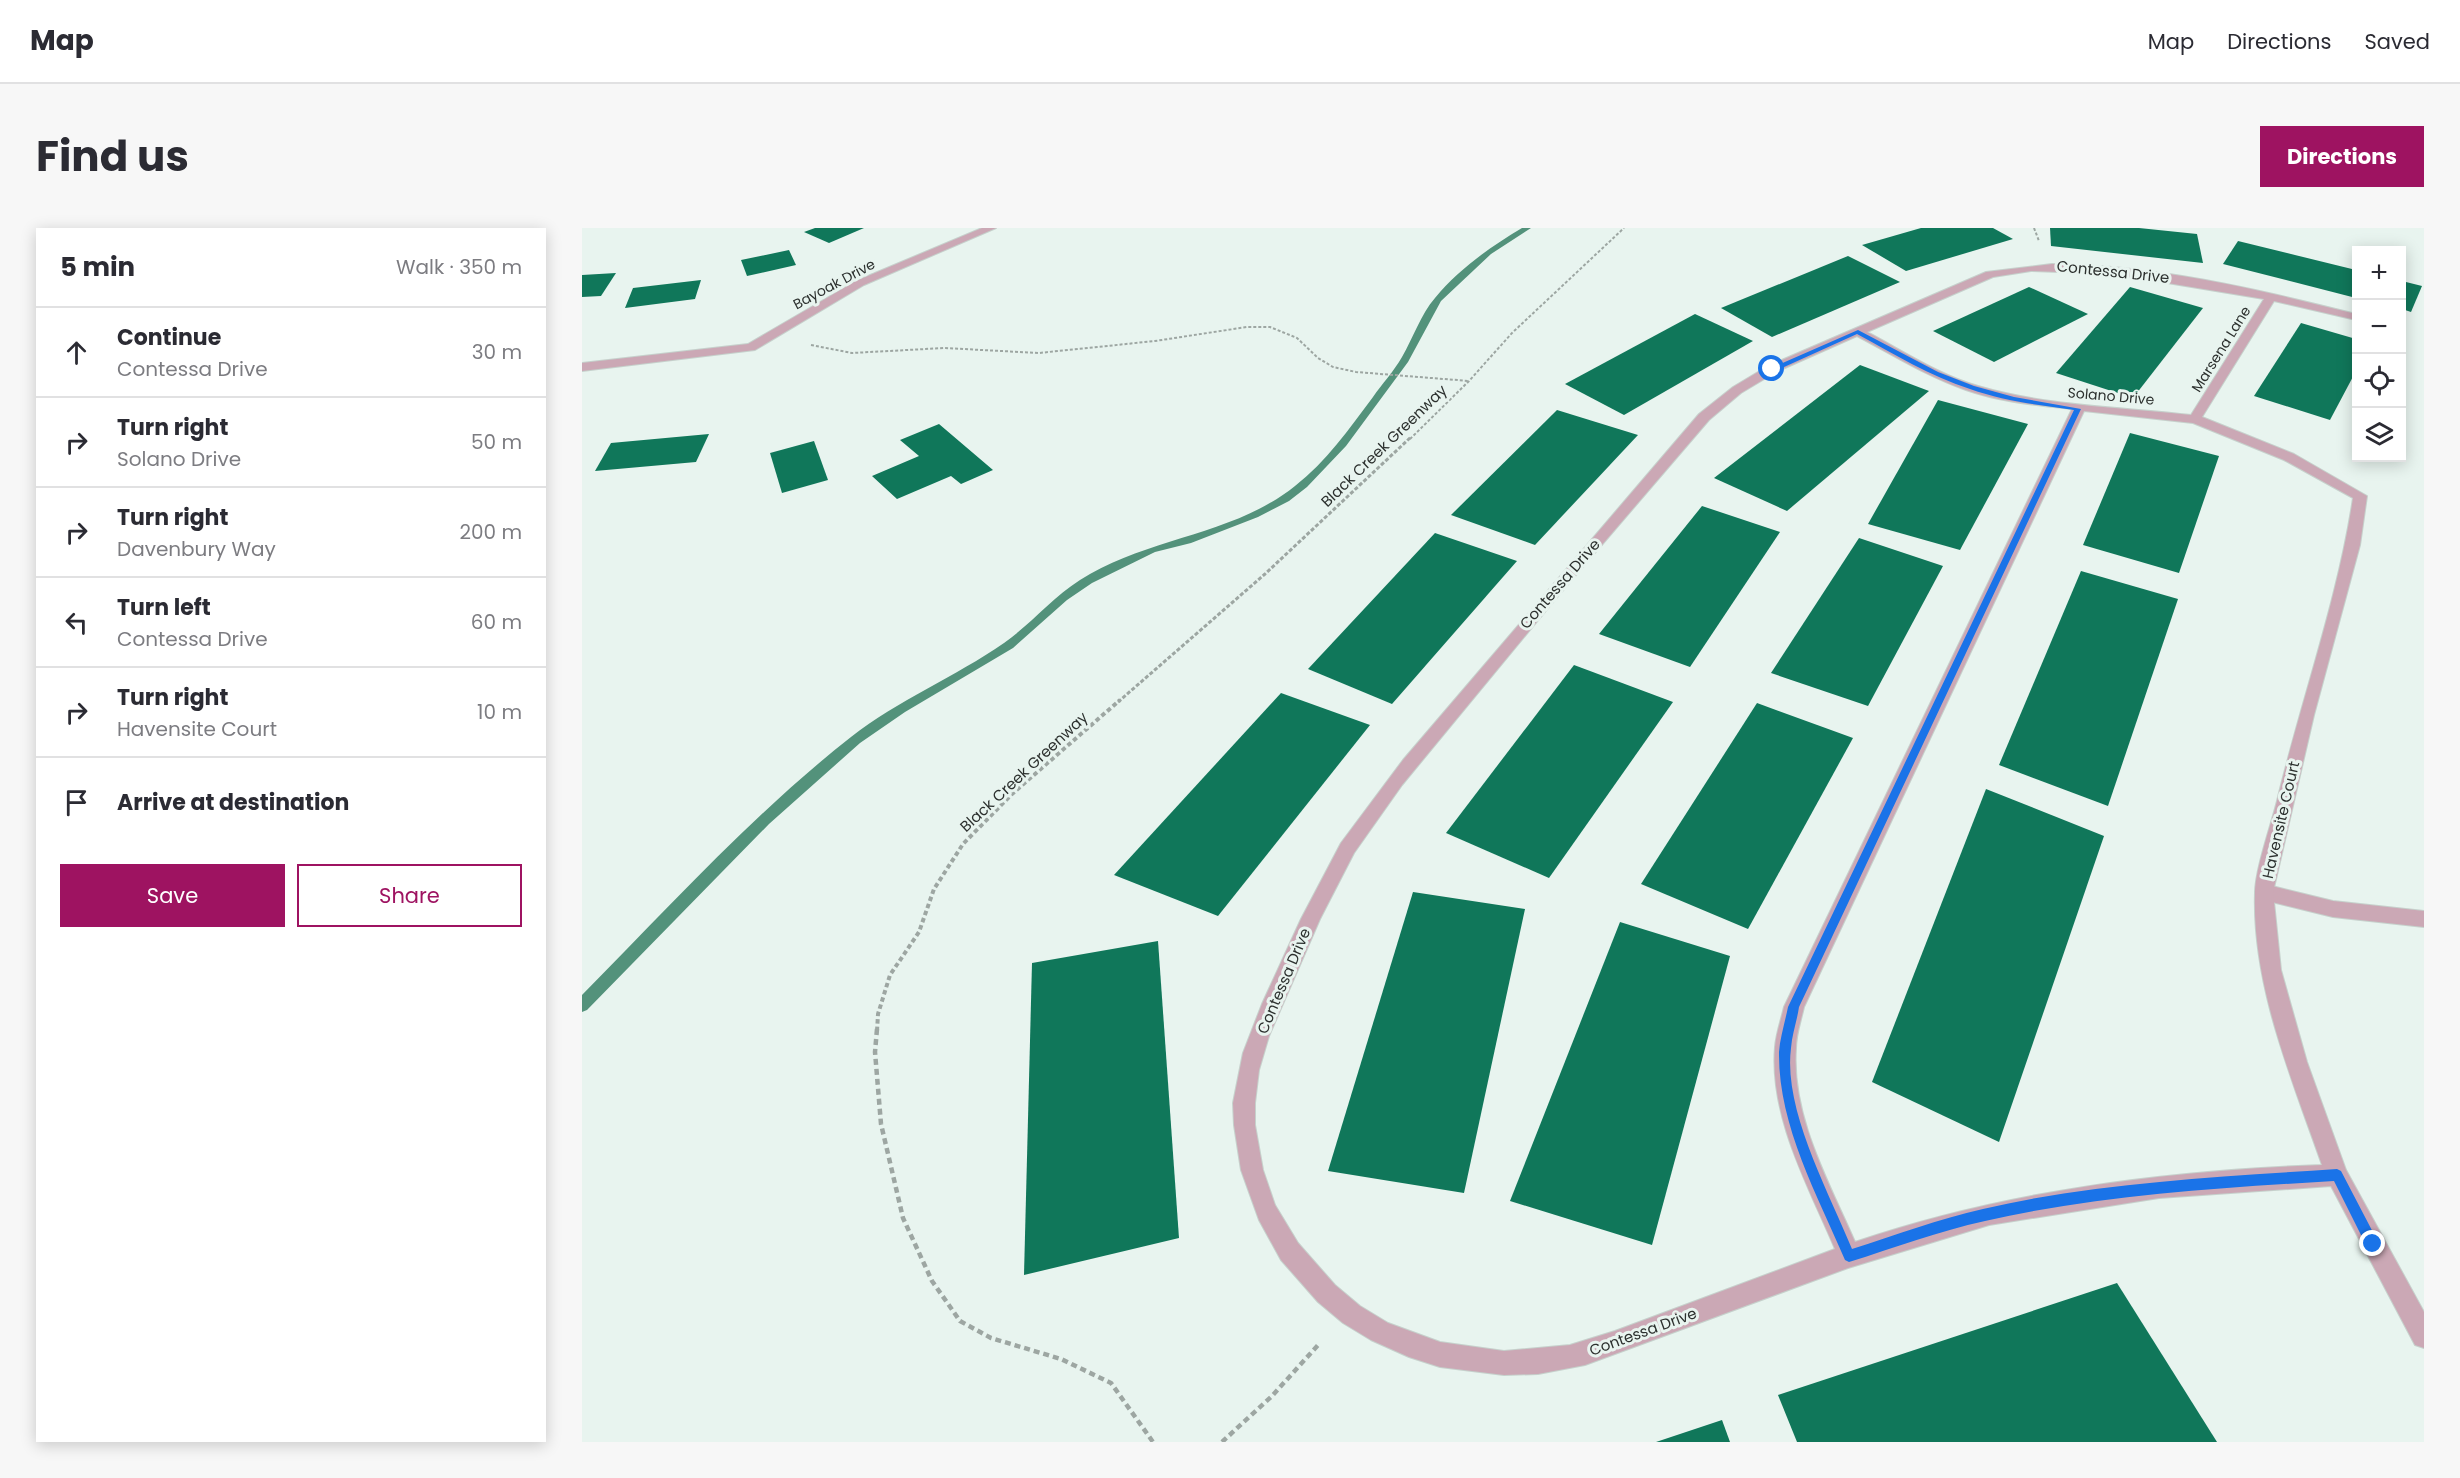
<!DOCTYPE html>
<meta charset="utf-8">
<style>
body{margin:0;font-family:Poppins,sans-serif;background:#f7f7f7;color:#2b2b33}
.controls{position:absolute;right:18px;top:18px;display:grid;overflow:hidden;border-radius:0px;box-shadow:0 3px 15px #0003}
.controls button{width:54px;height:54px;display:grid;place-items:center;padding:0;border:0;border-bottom:2px solid #e1e1e2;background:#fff;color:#2b2b33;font:30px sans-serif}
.stop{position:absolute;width:18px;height:18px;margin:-14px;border:4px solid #1a73e8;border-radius:50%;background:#fff}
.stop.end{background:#1a73e8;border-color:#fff;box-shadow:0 2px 6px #0008}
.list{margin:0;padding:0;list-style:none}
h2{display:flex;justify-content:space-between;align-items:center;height:78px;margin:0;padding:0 24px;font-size:26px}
h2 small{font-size:20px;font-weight:400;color:#7c7c81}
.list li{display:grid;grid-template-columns:39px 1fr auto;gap:18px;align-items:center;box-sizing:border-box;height:90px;padding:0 24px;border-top:2px solid #e1e1e2}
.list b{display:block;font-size:22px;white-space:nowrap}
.list p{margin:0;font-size:20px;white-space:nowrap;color:#7c7c81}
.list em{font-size:20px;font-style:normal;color:#7c7c81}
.actions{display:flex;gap:12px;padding:18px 24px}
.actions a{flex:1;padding:14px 0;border:2px solid #9e1361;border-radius:0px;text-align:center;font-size:21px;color:#9e1361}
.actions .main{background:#9e1361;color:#fff}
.icon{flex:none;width:33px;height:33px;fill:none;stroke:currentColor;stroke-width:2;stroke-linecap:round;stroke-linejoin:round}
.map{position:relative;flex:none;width:1842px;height:1214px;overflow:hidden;border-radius:0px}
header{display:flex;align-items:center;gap:36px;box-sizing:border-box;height:84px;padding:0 30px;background:#fff;border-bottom:2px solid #e1e1e2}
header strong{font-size:28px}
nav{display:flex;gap:33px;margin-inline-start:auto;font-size:21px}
.intro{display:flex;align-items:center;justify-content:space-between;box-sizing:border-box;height:144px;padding:0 36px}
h1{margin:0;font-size:42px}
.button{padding:15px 27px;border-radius:0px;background:#9e1361;color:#fff;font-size:21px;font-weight:700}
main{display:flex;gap:36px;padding:0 36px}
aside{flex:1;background:#fff;border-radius:0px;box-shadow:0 3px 15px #0003}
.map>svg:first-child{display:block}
</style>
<header>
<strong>Map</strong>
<nav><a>Map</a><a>Directions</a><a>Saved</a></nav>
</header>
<div class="intro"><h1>Find us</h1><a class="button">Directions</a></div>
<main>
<aside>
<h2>5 min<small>Walk · 350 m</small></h2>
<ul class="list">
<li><svg class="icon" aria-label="ahead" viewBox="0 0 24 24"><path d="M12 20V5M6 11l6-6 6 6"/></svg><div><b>Continue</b><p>Contessa Drive</p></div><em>30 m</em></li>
<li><svg class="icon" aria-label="right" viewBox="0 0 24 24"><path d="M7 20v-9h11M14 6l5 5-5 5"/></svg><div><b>Turn right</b><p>Solano Drive</p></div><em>50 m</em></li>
<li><svg class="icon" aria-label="right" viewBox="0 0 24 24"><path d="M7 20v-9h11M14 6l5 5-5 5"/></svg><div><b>Turn right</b><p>Davenbury Way</p></div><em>200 m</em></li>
<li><svg class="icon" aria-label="left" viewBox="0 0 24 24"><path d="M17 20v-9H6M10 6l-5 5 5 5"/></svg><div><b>Turn left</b><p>Contessa Drive</p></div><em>60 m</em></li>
<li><svg class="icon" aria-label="right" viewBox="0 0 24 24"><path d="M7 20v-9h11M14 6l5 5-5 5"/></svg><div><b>Turn right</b><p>Havensite Court</p></div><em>10 m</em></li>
<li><svg class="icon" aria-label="arrive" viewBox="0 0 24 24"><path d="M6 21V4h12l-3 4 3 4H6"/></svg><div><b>Arrive at destination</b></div></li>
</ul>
<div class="actions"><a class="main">Save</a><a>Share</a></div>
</aside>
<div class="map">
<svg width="1842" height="1214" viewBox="0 0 1842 1214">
<rect width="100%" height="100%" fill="#e8f4ef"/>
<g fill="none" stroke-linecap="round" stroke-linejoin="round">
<path fill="#53927b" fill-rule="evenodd" d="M940,0h9l-40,26 -50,47 -33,61 -62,84 -39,41 -18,14 -31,16 -67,26 -36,9 -63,31 -25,17 -54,48 -108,64 -45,31 -91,81 -182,186 -5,2v-17c87,-88 171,-181 269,-258 47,-37 104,-60 153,-94 27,-19 48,-45 76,-63 67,-43 153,-44 215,-94 31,-24 54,-57 78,-89 9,-13 21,-26 29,-40 11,-19 19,-43 33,-59 24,-29 55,-51 87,-70z"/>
</g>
<g fill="#10775a">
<path d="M233,0h49l-35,15 -25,-11z"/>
<path d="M1339,0h72l20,11 -107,32 -44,-26z"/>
<path d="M1468,0h89l58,6 6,29 -152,-17z"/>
<path d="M1656,13l118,29v28l-133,-34z"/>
<path d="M207,22l7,15 -49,11 -6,-16z"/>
<path d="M1266,28l52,26 -128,55 -51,-29z"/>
<path d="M34,45l-15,23 -19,1v-22z"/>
<path d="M119,52l-6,19 -70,9 8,-20z"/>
<path d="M1820,53l20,5 -11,26 -9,-3z"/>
<path d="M1447,59l59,27 -94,48 -61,-31z"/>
<path d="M1548,59l73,21 -70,90 -77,-25z"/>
<path d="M1113,86l58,27 -129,74 -59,-31z"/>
<path d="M1719,95l55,16v32l-26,49 -76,-24z"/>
<path d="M1278,137l69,26 -142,120 -73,-33z"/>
<path d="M1356,172l90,24 -68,126 -92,-26z"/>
<path d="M975,182l81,25 -103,110 -84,-30z"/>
<path d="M357,196l54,46 -32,14 -10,-8 -54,23 -25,-23 47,-20 -19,-16z"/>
<path d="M1548,205l89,23 -40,117 -96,-28z"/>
<path d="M127,206l-13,28 -101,9 16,-28z"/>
<path d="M232,213l14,39 -46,13 -12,-40z"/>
<path d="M1120,278l78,26 -90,135 -91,-33z"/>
<path d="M853,305l82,28 -125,143 -84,-35z"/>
<path d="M1277,310l84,28 -75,140 -97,-33z"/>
<path d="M1499,343l97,28 -70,207 -109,-41z"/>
<path d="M992,437l99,37 -124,176 -103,-45z"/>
<path d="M699,465l89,32 -152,191 -104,-41z"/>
<path d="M1175,475l96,35 -105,191 -107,-45z"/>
<path d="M1404,561l118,47 -105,306 -127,-60z"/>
<path d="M831,664l112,17 -61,284 -136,-22z"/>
<path d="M1038,694l110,34 -78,289 -142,-44z"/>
<path d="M576,713l21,297 -155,37 8,-312z"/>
<path d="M1535,1055l100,159h-420l-19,-47z"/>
<path d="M1140,1192l8,22h-74z"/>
</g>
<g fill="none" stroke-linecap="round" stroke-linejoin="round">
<defs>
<path id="lane" d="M1682,656l69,17 91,10v16l-91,-10 -69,-17 -7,-3 -2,-5 2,-5z"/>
<g id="street">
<path d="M400,0h14l-132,57 -109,65 -173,21v-8l166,-19 108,-63z"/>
<path d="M1470,36c103,1 205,25 304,50v6l-82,-19 -72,116 92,37 73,42 -7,49 -46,170 -41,177 8,78 26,92 39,108 78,142v36l-9,-3 -84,-159 -172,12 -170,27 -141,43 -263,97 -47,9 -34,1 -64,-8 -31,-10 -38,-17 -28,-17 -25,-21 -37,-42 -22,-40 -18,-50 -7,-45 -1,-22 10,-50 19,-49 39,-85 40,-76 62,-83 296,-346 34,-27 35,-21 218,-94zM1449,43l82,3 151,25 -73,116c-70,-8 -145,-9 -213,-29 -39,-11 -75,-35 -111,-54l126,-55zM1275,108c36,19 71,41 109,54 34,12 70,15 106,19l-288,598c-3,13 -8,27 -9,40 -6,70 34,140 60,202l-220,82 -45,14 -66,6 -64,-9 -52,-19 -28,-17 -25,-21 -37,-42 -23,-38 -12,-35 -8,-45v-22l4,-33 10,-34 51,-117 34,-66 48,-68 156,-189 151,-176 32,-27 35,-21zM1502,183l109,12 91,37 69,38c-15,101 -52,203 -76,303 -6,24 -22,69 -22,92 -3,93 37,186 67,272 -158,6 -317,26 -467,77 -26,-60 -64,-126 -59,-194 0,-14 5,-27 8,-41z"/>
</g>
</defs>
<use href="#lane" stroke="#c6d1cc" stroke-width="2"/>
<use href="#street" stroke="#c6d1cc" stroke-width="2"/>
<g stroke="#9da6a2" stroke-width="2" stroke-dasharray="3 2" stroke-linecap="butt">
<path d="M1452,0l5,13"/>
<path d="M229,117l41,8 92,-5 95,5 116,-12 92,-14h23l27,11 21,20 15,9 23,5 113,9"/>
<path d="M828,211l59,-58 43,-48 112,-105"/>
</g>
<path stroke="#9da6a2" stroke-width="3" stroke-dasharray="4 2" stroke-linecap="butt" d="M536,474l147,-128 146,-137"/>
<path stroke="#9da6a2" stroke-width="4" stroke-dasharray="4.5 3" stroke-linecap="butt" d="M295,803l1,-17 12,-39 29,-43 15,-43 29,-45 49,-50 108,-94"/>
<g stroke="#9da6a2" stroke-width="4.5" stroke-dasharray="6 4" stroke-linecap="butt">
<path d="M295,801l-2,23 6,72 22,94 29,63 28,40 31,17 70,21 50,24 42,59"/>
<path d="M640,1214l50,-46 47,-52"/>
</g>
<use href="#lane" fill="#cba8b5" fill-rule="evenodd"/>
<use href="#street" fill="#cba8b5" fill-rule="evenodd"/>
</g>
<path fill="#1a73e8" d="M1276,102l80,42 36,14 40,11 67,12 -282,598c-2,14 -7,27 -8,41 -8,62 38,144 61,201 44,-14 87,-30 131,-40 116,-27 236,-32 354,-40l4,2 36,69v9h-9l-34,-68c-117,7 -235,14 -349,40 -46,10 -91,27 -136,41l-4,-2c-28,-66 -67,-135 -66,-208 1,-14 6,-30 9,-45l286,-597c-36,-5 -70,-9 -104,-21 -40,-13 -76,-35 -113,-55l-82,37 -6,-2z"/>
<g text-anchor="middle" stroke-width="6" stroke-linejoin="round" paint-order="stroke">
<g font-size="14" fill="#2c302e" stroke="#e8f4ef">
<text transform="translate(252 56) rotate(-28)" y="5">Bayoak Drive</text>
<text transform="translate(1639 121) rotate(-58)" y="5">Marsena Lane</text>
<text transform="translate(1529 168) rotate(5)" y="5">Solano Drive</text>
</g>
<g font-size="15" fill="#2c302e" stroke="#e8f4ef">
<text transform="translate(1531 44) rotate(6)" y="5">Contessa Drive</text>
<text transform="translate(802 218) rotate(-44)" y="5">Black Creek Greenway</text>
<text transform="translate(978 356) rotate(-49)" y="5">Contessa Drive</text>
<text transform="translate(442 544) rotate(-43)" y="5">Black Creek Greenway</text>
<text transform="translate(1699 592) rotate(-77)" y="5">Havensite Court</text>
<text transform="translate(702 753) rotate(-67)" y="5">Contessa Drive</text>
<text transform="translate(1061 1104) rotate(-20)" y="5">Contessa Drive</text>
</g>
</g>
</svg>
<div class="controls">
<button>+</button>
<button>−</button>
<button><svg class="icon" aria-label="locate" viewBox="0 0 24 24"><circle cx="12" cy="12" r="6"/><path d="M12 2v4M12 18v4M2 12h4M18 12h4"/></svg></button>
<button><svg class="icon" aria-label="layers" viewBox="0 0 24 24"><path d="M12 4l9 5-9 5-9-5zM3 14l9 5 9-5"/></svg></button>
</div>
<div class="stop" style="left:1190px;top:141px"></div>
<div class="stop end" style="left:1791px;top:1016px"></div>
</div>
</main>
